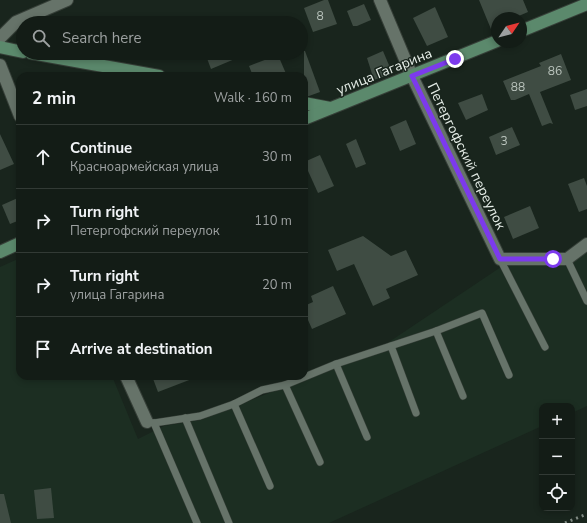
<!DOCTYPE html>
<meta charset="utf-8">
<style>
body{margin:0;font-family:"Nunito Sans",sans-serif;background:#1c251f;color:#f1f3f6}
.controls{position:absolute;right:12px;bottom:12px;display:grid;overflow:hidden;border-radius:8px;box-shadow:0 2px 6px #0003}
.controls button{width:36px;height:36px;display:grid;place-items:center;padding:0;border:0;border-bottom:1px solid #323a35;background:#131c16;color:#f1f3f6;font:20px sans-serif}
.compass{position:absolute;left:491px;top:12px;width:36px;height:36px;border-radius:50%;background:#131c16;box-shadow:0 2px 6px #0003;rotate:55deg}
.stop{position:absolute;width:12px;height:12px;margin:-9px;border:3px solid #7c3aed;border-radius:50%;background:#fff}
.stop.end{background:#7c3aed;border-color:#fff;box-shadow:0 1px 4px #0008}
.list{margin:0;padding:0;list-style:none}
h2{display:flex;justify-content:space-between;align-items:center;height:52px;margin:0;padding:0 16px;font-size:17px}
h2 small{font-size:13px;font-weight:400;color:#9da1a1}
.list li{display:grid;grid-template-columns:26px 1fr auto;gap:12px;align-items:center;box-sizing:border-box;height:64px;padding:0 16px;border-top:1px solid #323a35}
.list b{display:block;font-size:15px;white-space:nowrap}
.list p{margin:0;font-size:13px;white-space:nowrap;color:#9da1a1}
.list em{font-size:13px;font-style:normal;color:#9da1a1}
.icon{flex:none;width:22px;height:22px;fill:none;stroke:currentColor;stroke-width:2;stroke-linecap:round;stroke-linejoin:round}
.map{position:relative;flex:none;width:587px;height:523px;overflow:hidden}
.search{position:absolute;background:#131c16;box-shadow:0 2px 6px #0003;left:16px;top:16px;width:292px;height:44px;display:flex;align-items:center;gap:10px;box-sizing:border-box;padding:0 14px;border-radius:22px;color:#9da1a1;font-size:15px}
.panel{position:absolute;background:#131c16;box-shadow:0 2px 6px #0003;left:16px;top:72px;width:292px;height:308px;border-radius:12px}
.map>svg:first-child{display:block}
</style>
<div class="map">
<svg width="587" height="523" viewBox="0 0 587 523">
<rect width="100%" height="100%" fill="#19251d"/>
<path fill="#1c2e22" d="M587,247v159l-15,7v-7h-30v20l-213,97h-329v-256l20,-9v118h92l26,63 26,-13 37,-6 176,-70 124,-83z"/>
<g fill="#3f4c43">
<path d="M324,0h4l9,24 -24,8 -9,-24z"/>
<path d="M479,0h44l5,12 -14,6h-17v16h-4z"/>
<path d="M364,4l7,16 -14,6h-4l-6,-15z"/>
<path d="M435,7l13,30 -21,9 -14,-28z"/>
<path d="M304,51h1l15,41 -11,4h-5z"/>
<path d="M383,51l8,19v4l-17,6 -7,-22z"/>
<path d="M205,53h44l-38,16z"/>
<path d="M561,54l10,26 -31,12 13,32 -3,-1 -8,3 -13,-32 -14,6h-4l-8,-19 38,-15 -2,-3z"/>
<path d="M278,55l9,21h-34l-4,-10z"/>
<path d="M587,89v17l-12,4 -5,-15z"/>
<path d="M482,94l6,16 -22,10 -8,-17z"/>
<path d="M406,120l10,24 -16,7 -10,-24z"/>
<path d="M512,127l8,18 -24,10 -7,-18z"/>
<path d="M0,134l14,30 -14,6z"/>
<path d="M356,139l10,25 -10,4 -10,-24z"/>
<path d="M320,155l14,31 -16,7 -14,-31z"/>
<path d="M584,178l3,8v23l-8,3 -11,-28z"/>
<path d="M20,197v23l-10,4 -8,-19z"/>
<path d="M530,206l9,22 -26,11 -9,-22z"/>
<path d="M363,236l28,20 15,-6 12,25 -32,14 4,9 -17,8 -19,-42 -17,7 -9,-21z"/>
<path d="M333,286l13,28 -34,15 -8,-18v-5l9,-4 -2,-6z"/>
<path d="M152,376h44l1,1 -39,15z"/>
<path d="M51,488l3,30 -17,1 -3,-29z"/>
<path d="M0,494h4l7,29h-11z"/>
</g>
<g fill="none" stroke-linecap="round" stroke-linejoin="round">
<defs>
<g id="lane">
<path d="M500,259l45,88"/>
<path d="M567,259l20,42"/>
<path d="M436,331l27,65"/>
<path d="M391,346l25,67"/>
<path d="M336,364l31,73"/>
<path d="M285,385l35,77"/>
<path d="M234,404l36,82"/>
<path d="M185,418l44,105"/>
<path d="M147,422l7,1 46,-7 34,-12 28,-14 23,-5 51,-21 100,-33 46,-18 27,62"/>
<path d="M154,423l43,100"/>
</g>
<g id="street">
<path d="M380,0l32,76 88,183h67l20,-15"/>
<path d="M0,38l16,-16 51,-22"/>
<path d="M0,65l20,51"/>
<path d="M126,376l21,46"/>
</g>
<g id="secondary">
<path d="M521,31l66,-27"/>
<path d="M0,47l23,5"/>
<path d="M31,53l128,23"/>
<path d="M304,103l26,5"/>
<path d="M304,119l193,-78"/>
<path d="M0,252l20,-9"/>
</g>
</defs>
<use href="#lane" stroke="#363f38" stroke-width="8"/>
<use href="#street" stroke="#363f38" stroke-width="14"/>
<use href="#secondary" stroke="#363f38" stroke-width="14"/>
<use href="#lane" stroke="#667369" stroke-width="7"/>
<use href="#street" stroke="#667369" stroke-width="12"/>
<use href="#secondary" stroke="#5b896c" stroke-width="12"/>
<path stroke="#808a83" stroke-width="3" stroke-dasharray="2 4" stroke-linecap="butt" d="M565,523l22,-9"/>
</g>
<g fill="none" stroke-linecap="round" stroke-linejoin="round">
<path stroke="#7c3aed" stroke-width="5" d="M455,59l-43,17 88,183h53"/>
</g>
<g text-anchor="middle" stroke-width="3" stroke-linejoin="round" paint-order="stroke">
<g font-size="12" fill="#bcc6bf">
<text x="320" y="20">8</text>
<text x="555" y="75">86</text>
<text x="518" y="91">88</text>
<text x="504" y="145">3</text>
</g>
<g font-size="14" fill="#e6eee8" stroke="#19251d">
<text transform="translate(384 71) rotate(-22)" y="5">улица Гагарина</text>
<text transform="translate(467 156) rotate(64)" y="5">Петергофский переулок</text>
</g>
</g>
</svg>
<div class="controls">
<button>+</button>
<button>−</button>
<button><svg class="icon" aria-label="locate" viewBox="0 0 24 24"><circle cx="12" cy="12" r="6"/><path d="M12 2v4M12 18v4M2 12h4M18 12h4"/></svg></button>
</div>
<svg class="compass" viewBox="-18 -18 36 36"><path d="M0-13l5 13h-10z" fill="#e53935"/><path d="M0 13l5-13h-10z" fill="#9da1a1"/></svg>
<div class="stop" style="left:553px;top:259px"></div>
<div class="stop end" style="left:455px;top:59px"></div>
<div class="search"><svg class="icon" aria-label="search" viewBox="0 0 24 24"><circle cx="10" cy="10" r="6"/><path d="M15 15l6 6"/></svg>Search here</div>
<section class="panel">
<h2>2 min<small>Walk · 160 m</small></h2>
<ul class="list">
<li><svg class="icon" aria-label="ahead" viewBox="0 0 24 24"><path d="M12 20V5M6 11l6-6 6 6"/></svg><div><b>Continue</b><p>Красноармейская улица</p></div><em>30 m</em></li>
<li><svg class="icon" aria-label="right" viewBox="0 0 24 24"><path d="M7 20v-9h11M14 6l5 5-5 5"/></svg><div><b>Turn right</b><p>Петергофский переулок</p></div><em>110 m</em></li>
<li><svg class="icon" aria-label="right" viewBox="0 0 24 24"><path d="M7 20v-9h11M14 6l5 5-5 5"/></svg><div><b>Turn right</b><p>улица Гагарина</p></div><em>20 m</em></li>
<li><svg class="icon" aria-label="arrive" viewBox="0 0 24 24"><path d="M6 21V4h12l-3 4 3 4H6"/></svg><div><b>Arrive at destination</b></div></li>
</ul>
</section>
</div>
